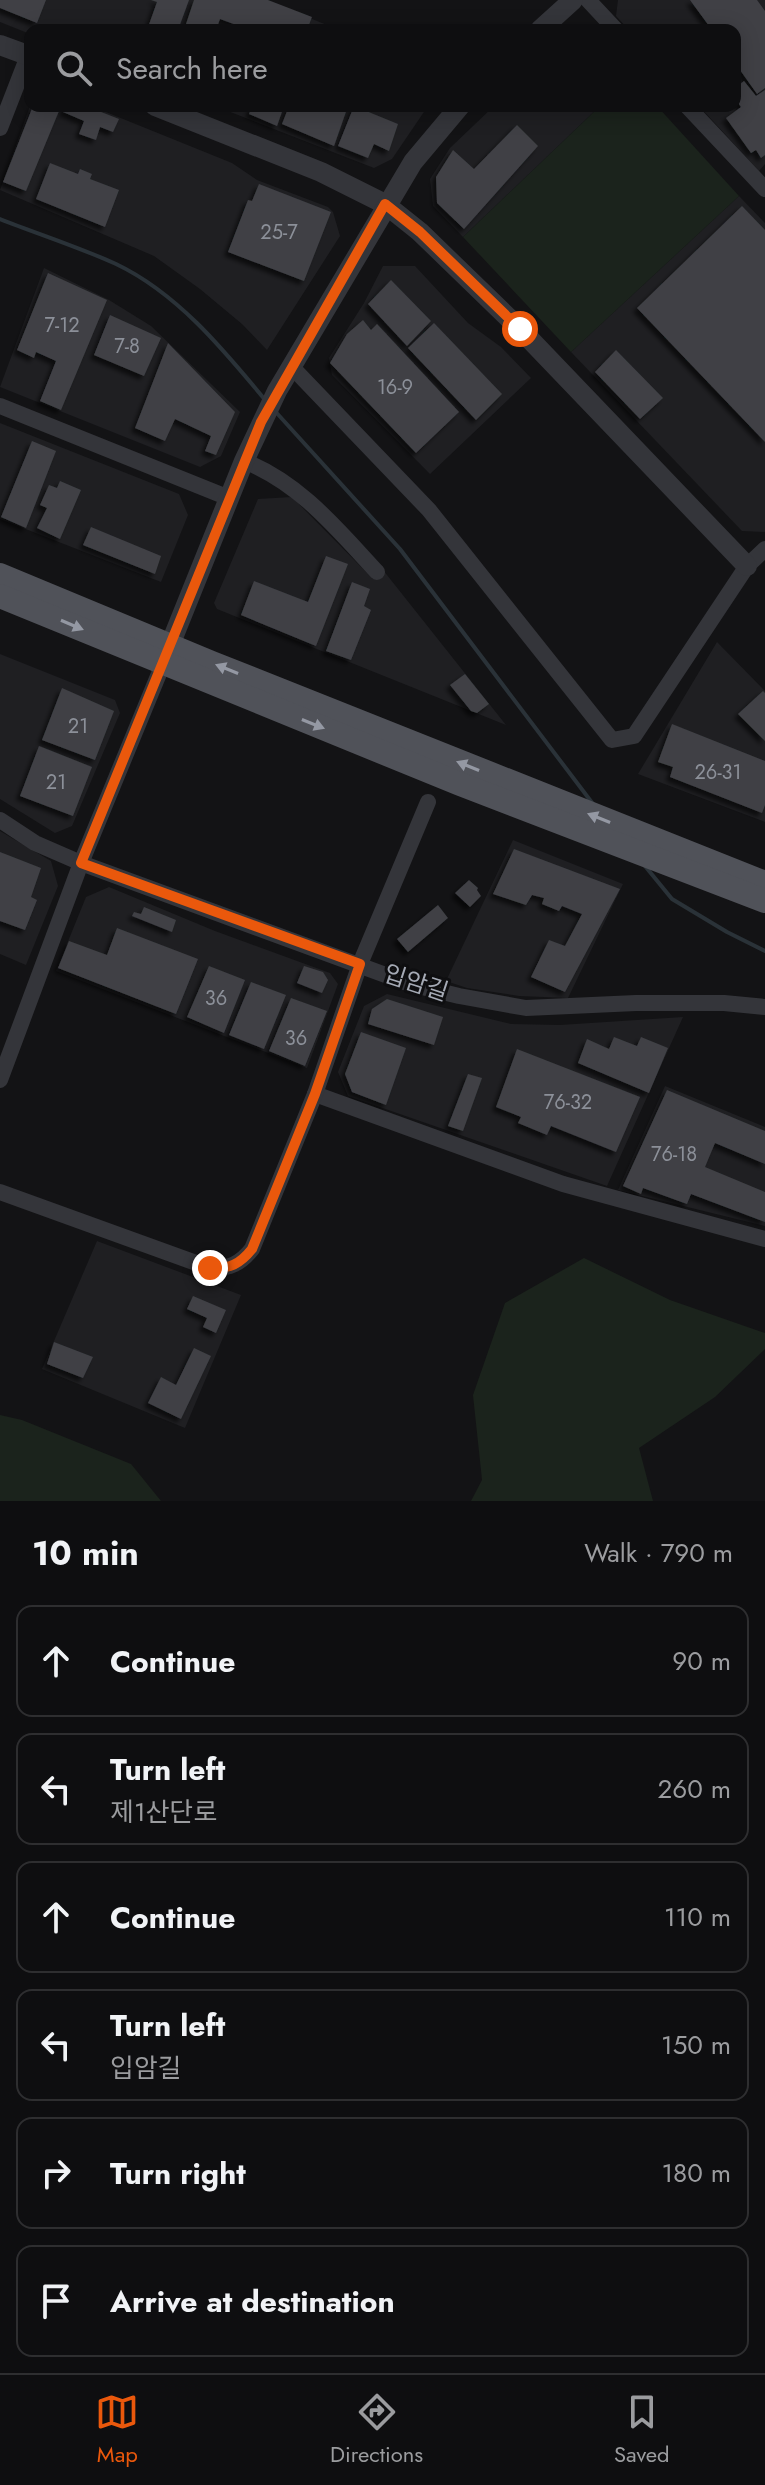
<!DOCTYPE html>
<meta charset="utf-8">
<style>
body{margin:0;font-family:Jost,"Noto Sans KR",sans-serif;background:#171719;color:#f1f3f6}
.stop{position:absolute;width:24px;height:24px;margin:-18px;border:6px solid #ea580c;border-radius:50%;background:#fff}
.stop.end{background:#ea580c;border-color:#fff;box-shadow:0 2px 8px #0008}
.list{margin:0;padding:0;list-style:none}
h2{display:flex;justify-content:space-between;align-items:center;height:104px;margin:0;padding:0 32px;font-size:34px}
h2 small{font-size:26px;font-weight:400;color:#9b9c9f}
.list li{display:grid;grid-template-columns:52px 1fr auto;gap:24px;align-items:center;box-sizing:border-box;height:112px;margin:0 16px 16px;padding:0 16px;border:2px solid #2e2e30;border-radius:16px}
.list b{display:block;font-size:30px;white-space:nowrap}
.list p{margin:0;font-size:26px;white-space:nowrap;color:#9b9c9f}
.list em{font-size:26px;font-style:normal;color:#9b9c9f}
.icon{flex:none;width:44px;height:44px;fill:none;stroke:currentColor;stroke-width:2;stroke-linecap:round;stroke-linejoin:round}
.map{position:relative;flex:none;width:765px;height:1501px;overflow:hidden}
.search{position:absolute;background:#0e0e10;box-shadow:0 4px 20px #0003;left:24px;right:24px;top:24px;height:88px;display:flex;align-items:center;gap:20px;box-sizing:border-box;padding:0 28px;border-radius:16px;color:#9b9c9f;font-size:30px}
.sheet{height:872px;background:#0e0e10}
nav{display:flex;justify-content:space-around;align-items:center;box-sizing:border-box;height:112px;border-top:2px solid #2e2e30;background:#0e0e10;font-size:22px;color:#9b9c9f}
nav a{display:grid;justify-items:center;gap:4px}
nav .on{color:#ea580c}
.map>svg:first-child{display:block}
</style>
<div class="map">
<svg width="765" height="1501" viewBox="0 0 765 1501">
<defs>
<filter id="shadow"><feDropShadow dx="-4" dy="4" stdDeviation="2" flood-color="#0009"/></filter>
</defs>
<rect width="100%" height="100%" fill="#131315"/>
<g fill="#1f1f22">
<path d="M0,0h266l73,30h-309v4l-30,-12z"/>
<path d="M618,0h147v164l-6,7 -60,-65h36v-76h-106l-13,-14z"/>
<path d="M30,106h61l141,57 25,17 71,27 5,5 7,24 -73,114 -25,-26 -42,-35 -46,-33 -154,-66z"/>
<path d="M215,106h213l-36,53 -18,9z"/>
<path d="M494,106h106l-137,131 -30,-31 -3,-27 20,-31z"/>
<path d="M739,196l26,27v309l-23,-1 -171,-179z"/>
<path d="M383,266h32l53,57 33,24 30,31 -101,96 -98,-99 -3,-17 35,-55z"/>
<path d="M44,268l65,32 42,26 89,86 -19,44 -21,11 -200,-80z"/>
<path d="M0,423l179,71 9,21 -27,67 -161,-63z"/>
<path d="M292,497l81,82 10,-9 123,155 -289,-116 -3,-6 44,-104z"/>
<path d="M717,642l48,49v131l-127,-48z"/>
<path d="M0,654l115,46 5,13 -48,113 -17,7 -55,-34z"/>
<path d="M0,831l51,30 7,25 -32,79 -26,-11z"/>
<path d="M513,840l110,44 -55,114 -49,-2 -52,-8 -21,-7z"/>
<path d="M109,887l106,44 115,42 8,11 -31,84 -251,-97 30,-74z"/>
<path d="M387,994l124,30 49,1 123,-8 -76,169 -259,-90 -10,-24 26,-66z"/>
<path d="M665,1086l100,41v99l-147,-36z"/>
<path d="M97,1241l144,54 -56,133 -143,-59z"/>
</g>
<g fill="#1b231c">
<path d="M600,106h57l82,90 -168,156 -108,-115z"/>
<path d="M584,1258l86,42 95,33v16l-50,48 -76,51 14,53h-182l11,-21 -9,-85 32,-92z"/>
<path d="M0,1415l22,5 109,44 30,37h-161z"/>
</g>
<g fill="none" stroke-linecap="round" stroke-linejoin="round">
<g stroke="#2a3238" stroke-width="4">
<path d="M0,219c38,15 79,28 116,45 61,29 107,85 150,137"/>
<path d="M274,410l126,139 193,255"/>
<path d="M645,866l27,33 55,33 38,19"/>
</g>
</g>
<g fill="#3f4045" filter="url(#shadow)">
<path d="M0,0h46l-9,23 -37,-15z"/>
<path d="M151,0h38l-11,30h-31l10,-28z"/>
<path d="M194,0h74l44,17 -5,13h-57l-30,-11 -4,11h-32z"/>
<path d="M690,0h67l8,11v77l-8,6 -22,-31v-33h-23z"/>
<path d="M744,81l12,15 9,-6v65l-4,3 -5,-8 -5,3 -25,-35 15,-11 -6,-8v-11z"/>
<path d="M33,106h15l11,5 -33,80 -23,-9z"/>
<path d="M65,106h21l33,13 -6,13 -13,-5 -4,13 -17,-6 5,-13 -21,-9z"/>
<path d="M252,106h32l-7,20 -28,-12z"/>
<path d="M289,106h59l-14,40 -52,-22z"/>
<path d="M354,106l44,18 -9,27 -15,-7 -6,14 -30,-12z"/>
<path d="M517,125l21,21 -74,83 -27,-26 -1,-26 17,-27 21,19z"/>
<path d="M50,163l28,11 2,-5 12,5 -2,5 29,11 -14,37 -69,-28z"/>
<path d="M259,184l72,28 -27,69 -76,-29 20,-52 4,1z"/>
<path d="M742,206l23,24v212l-128,-134z"/>
<path d="M48,273l59,27 -46,110 -21,-9 16,-40 -20,-9 -2,6 -17,-8z"/>
<path d="M391,280l40,41 -24,25 -39,-42z"/>
<path d="M110,315l51,23 -17,38 -50,-21z"/>
<path d="M363,320l8,10 6,-6 82,88 -43,41 -86,-90 17,-29z"/>
<path d="M434,323l68,71 -26,26 -68,-72z"/>
<path d="M168,343l67,69 -19,43 -11,-4 6,-15 -36,-17 -10,22 -30,-13z"/>
<path d="M616,350l47,48 -23,21 -45,-47z"/>
<path d="M32,441l24,10 -30,77 -25,-11z"/>
<path d="M60,481l21,9 -21,49 -23,-11 10,-20 -7,-3 9,-20 8,3z"/>
<path d="M91,527l70,29 -6,18 -72,-29z"/>
<path d="M326,556l22,8 -32,82 -75,-31 13,-34 54,21z"/>
<path d="M352,582l18,7 -6,17 7,4 -20,50 -25,-9z"/>
<path d="M465,674l24,30 -12,9 -6,-2 -21,-26z"/>
<path d="M62,688l52,23 -19,49 -53,-20z"/>
<path d="M763,691l2,2v48l-27,-27z"/>
<path d="M672,724l93,37v44l-3,8 -92,-36 3,-10 -15,-5z"/>
<path d="M39,746l53,21 -19,49 -53,-20z"/>
<path d="M514,849l106,40 -55,103 -34,-15 18,-37 16,6 17,-32 -20,-8 -3,5 -17,-7 2,-6 -12,-3 -6,10 -33,-11z"/>
<path d="M0,852l41,16 -10,29 6,3 -12,30 -25,-9z"/>
<path d="M469,880l9,8 -1,2 4,6 -11,11 -15,-14z"/>
<path d="M438,905l10,13 -40,34 -11,-13z"/>
<path d="M144,907l32,13 -4,12 -40,-16 2,-4 7,2z"/>
<path d="M117,928l81,31 -22,55 -118,-46 11,-27 38,14z"/>
<path d="M209,966l36,14 -21,53 -37,-16z"/>
<path d="M304,966l19,6 5,8 -6,13 -25,-10z"/>
<path d="M251,982l35,13 -22,54 -35,-14z"/>
<path d="M291,998l36,13 -22,55 -36,-15z"/>
<path d="M387,999l56,18 -9,28 -66,-21 4,-15z"/>
<path d="M361,1032l45,16 -20,57 -34,-13 -7,-18z"/>
<path d="M614,1037l23,9 4,-9 27,11 -19,45 -71,-30 9,-24 22,10z"/>
<path d="M517,1049l123,48 -24,55 -65,-26 -4,9 -29,-12 3,-6 -25,-10z"/>
<path d="M468,1074l14,4 -19,53 -15,-5z"/>
<path d="M667,1090l98,41v33l-50,-21 -10,24 60,25v30l-74,-28 -4,10 -44,-16 -2,6 -18,-8z"/>
<path d="M193,1296l33,14 -10,23 -13,-6 4,-9 -20,-9z"/>
<path d="M54,1342l39,15 -10,21 -36,-14z"/>
<path d="M194,1348l17,8 -30,63 -33,-16 13,-26 15,8z"/>
</g>
<g fill="none" stroke-linecap="round" stroke-linejoin="round">
<g stroke="#34353a" stroke-width="16">
<path d="M588,0l28,30"/>
<path d="M687,106l78,83"/>
<path d="M0,128l28,-72"/>
<path d="M291,366l138,144 183,230 22,-4 113,-170 18,-17"/>
<path d="M0,406l229,92"/>
<path d="M244,461c56,22 93,68 133,111"/>
<path d="M0,820l35,23 46,20 329,121 49,12 67,12 110,-5h88l41,4"/>
<path d="M0,1080l81,-217 82,-199"/>
<path d="M315,1094l248,90 202,55"/>
<path d="M0,1192l210,76c19,1 30,-4 42,-19l63,-155 45,-130 68,-162"/>
</g>
<g stroke="#34353a" stroke-width="20">
<path d="M540,30l33,-30"/>
<path d="M0,45l30,11"/>
<path d="M155,106l166,66 64,32 35,28 100,97 227,237"/>
<path d="M164,660l80,-199 33,-70 136,-229 47,-56"/>
</g>
<g stroke="#505259" stroke-width="24">
<path d="M0,575l212,88 553,220"/>
<path d="M0,596l460,188 305,117"/>
</g>
</g>
<defs><path id="oneway-solid" d="M-6-.8H1V-3.2L6.5 0L1 3.2V.8H-6Z" transform="scale(2)"/></defs>
<g fill="#9498a3">
<use href="#oneway-solid" transform="translate(72 625) rotate(23)"/>
<use href="#oneway-solid" transform="translate(227 669) rotate(-158)"/>
<use href="#oneway-solid" transform="translate(313 724) rotate(22)"/>
<use href="#oneway-solid" transform="translate(468 766) rotate(-158)"/>
<use href="#oneway-solid" transform="translate(599 818) rotate(-158)"/>
</g>
<g fill="none" stroke-linecap="round" stroke-linejoin="round">
<path stroke="#ea580c" stroke-width="10" d="M210,1268c20,1 30,-4 42,-19l63,-155 45,-130 -279,-101 180,-441 124,-218 35,28 100,97"/>
</g>
<g text-anchor="middle" stroke-width="6" stroke-linejoin="round" paint-order="stroke">
<g font-size="20" fill="#8c9099">
<text x="279" y="239">25-7</text>
<text x="62" y="332">7-12</text>
<text x="127" y="353">7-8</text>
<text x="395" y="394">16-9</text>
<text x="78" y="733">21</text>
<text x="718" y="779">26-31</text>
<text x="56" y="789">21</text>
<text x="216" y="1005">36</text>
<text x="296" y="1045">36</text>
<text x="568" y="1109">76-32</text>
<text x="674" y="1161">76-18</text>
</g>
<g font-size="24" fill="#a5aab5" stroke="#0e0e10">
<text transform="translate(416 983) rotate(18)" y="8">입암길</text>
</g>
</g>
</svg>
<div class="stop" style="left:520px;top:329px"></div>
<div class="stop end" style="left:210px;top:1268px"></div>
<div class="search"><svg class="icon" aria-label="search" viewBox="0 0 24 24"><circle cx="10" cy="10" r="6"/><path d="M15 15l6 6"/></svg>Search here</div>
</div>
<section class="sheet">
<h2>10 min<small>Walk · 790 m</small></h2>
<ul class="list">
<li><svg class="icon" aria-label="ahead" viewBox="0 0 24 24"><path d="M12 20V5M6 11l6-6 6 6"/></svg><div><b>Continue</b></div><em>90 m</em></li>
<li><svg class="icon" aria-label="left" viewBox="0 0 24 24"><path d="M17 20v-9H6M10 6l-5 5 5 5"/></svg><div><b>Turn left</b><p>제1산단로</p></div><em>260 m</em></li>
<li><svg class="icon" aria-label="ahead" viewBox="0 0 24 24"><path d="M12 20V5M6 11l6-6 6 6"/></svg><div><b>Continue</b></div><em>110 m</em></li>
<li><svg class="icon" aria-label="left" viewBox="0 0 24 24"><path d="M17 20v-9H6M10 6l-5 5 5 5"/></svg><div><b>Turn left</b><p>입암길</p></div><em>150 m</em></li>
<li><svg class="icon" aria-label="right" viewBox="0 0 24 24"><path d="M7 20v-9h11M14 6l5 5-5 5"/></svg><div><b>Turn right</b></div><em>180 m</em></li>
<li><svg class="icon" aria-label="arrive" viewBox="0 0 24 24"><path d="M6 21V4h12l-3 4 3 4H6"/></svg><div><b>Arrive at destination</b></div></li>
</ul>
</section>
<nav>
<a class="on"><svg class="icon" aria-label="map" viewBox="0 0 24 24"><path d="M3 6l6-2 6 2 6-2v14l-6 2-6-2-6 2zM9 4v14M15 6v14"/></svg>Map</a>
<a><svg class="icon" aria-label="directions" viewBox="0 0 24 24"><path d="M12 3l9 9-9 9-9-9zM9 14v-3h6M13 9l2 2-2 2"/></svg>Directions</a>
<a><svg class="icon" aria-label="saved" viewBox="0 0 24 24"><path d="M7 4h10v16l-5-4-5 4z"/></svg>Saved</a>
</nav>
